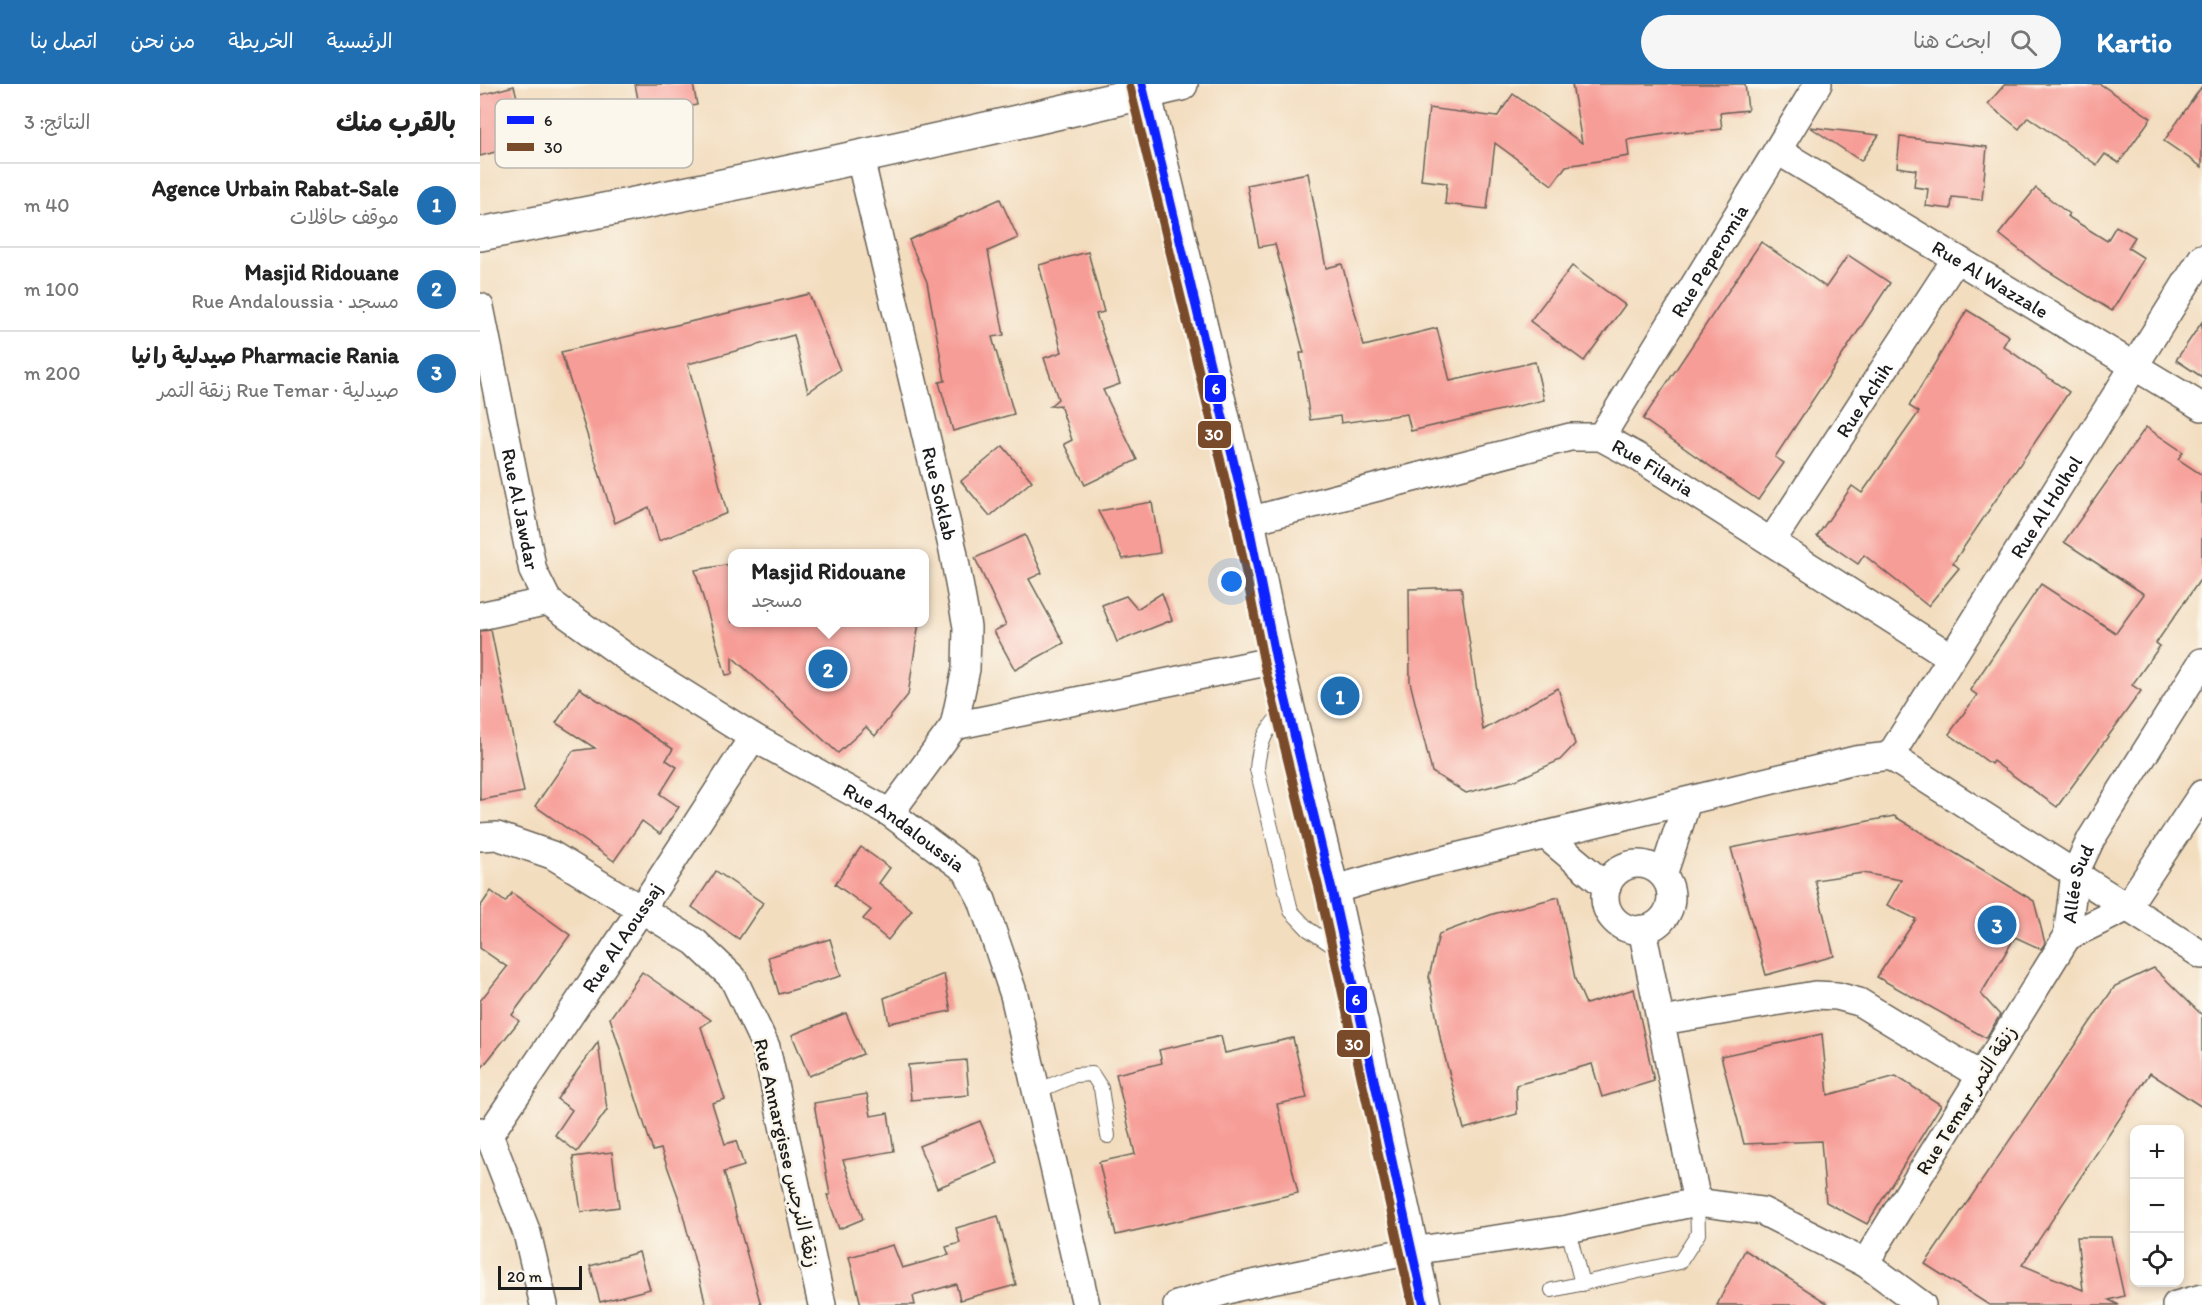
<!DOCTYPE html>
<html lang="ar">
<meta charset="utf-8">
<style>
body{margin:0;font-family:Itim,"Playpen Sans Arabic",sans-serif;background:#f6f6f6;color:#222;direction:rtl}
.controls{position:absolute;right:18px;bottom:18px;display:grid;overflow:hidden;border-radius:12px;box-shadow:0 3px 9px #0003}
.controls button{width:54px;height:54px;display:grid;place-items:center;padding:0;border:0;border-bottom:2px solid #e0e0e0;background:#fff;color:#222;font:30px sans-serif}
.scale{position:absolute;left:18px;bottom:15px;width:84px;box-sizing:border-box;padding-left:6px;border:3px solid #1c1c1c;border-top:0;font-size:16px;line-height:21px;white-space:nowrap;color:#1c1c1c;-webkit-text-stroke:4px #fbf7ec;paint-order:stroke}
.you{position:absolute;left:752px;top:498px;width:21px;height:21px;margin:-15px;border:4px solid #fff;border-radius:50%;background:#1a73e8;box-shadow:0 0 0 9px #1a73e833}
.badge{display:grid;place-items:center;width:39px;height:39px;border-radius:50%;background:#1f6fb2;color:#fff;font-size:20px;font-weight:700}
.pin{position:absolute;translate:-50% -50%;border:3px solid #fff;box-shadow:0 2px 6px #0006}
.popup{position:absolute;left:248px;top:465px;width:201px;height:78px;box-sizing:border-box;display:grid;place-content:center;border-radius:12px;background:#fff;filter:drop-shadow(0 2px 4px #0005);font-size:20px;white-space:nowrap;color:#767676}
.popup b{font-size:22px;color:#222}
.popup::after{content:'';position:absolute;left:50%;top:100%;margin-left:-12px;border:12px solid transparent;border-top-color:#fff}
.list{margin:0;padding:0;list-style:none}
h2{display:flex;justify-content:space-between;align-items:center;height:78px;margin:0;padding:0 24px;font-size:26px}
h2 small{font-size:20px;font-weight:400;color:#767676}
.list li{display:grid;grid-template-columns:39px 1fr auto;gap:18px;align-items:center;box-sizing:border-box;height:84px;padding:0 24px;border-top:2px solid #e0e0e0}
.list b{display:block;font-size:22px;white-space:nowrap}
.list p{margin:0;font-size:20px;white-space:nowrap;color:#767676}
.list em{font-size:20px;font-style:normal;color:#767676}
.icon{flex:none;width:33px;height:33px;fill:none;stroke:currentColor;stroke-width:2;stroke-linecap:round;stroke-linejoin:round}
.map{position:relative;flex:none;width:1722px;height:1221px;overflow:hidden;direction:ltr}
header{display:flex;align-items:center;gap:36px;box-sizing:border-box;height:84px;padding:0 30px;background:#1f6fb2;color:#fff}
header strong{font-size:28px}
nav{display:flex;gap:33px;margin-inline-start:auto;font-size:21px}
.search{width:420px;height:54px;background:#f6f6f6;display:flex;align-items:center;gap:15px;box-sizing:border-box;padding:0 21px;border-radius:33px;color:#767676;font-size:22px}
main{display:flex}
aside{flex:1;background:#fff}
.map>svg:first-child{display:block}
</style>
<header>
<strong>Kartio</strong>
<div class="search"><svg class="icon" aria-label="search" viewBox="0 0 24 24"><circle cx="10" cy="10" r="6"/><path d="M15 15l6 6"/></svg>ابحث هنا</div>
<nav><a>الرئيسية</a><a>الخريطة</a><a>من نحن</a><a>اتصل بنا</a></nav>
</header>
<main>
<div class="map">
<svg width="1722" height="1221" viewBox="0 0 1722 1221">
<rect width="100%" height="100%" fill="#fbf7ec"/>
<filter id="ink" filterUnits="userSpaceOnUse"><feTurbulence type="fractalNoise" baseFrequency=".0167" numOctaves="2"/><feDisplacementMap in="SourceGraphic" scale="12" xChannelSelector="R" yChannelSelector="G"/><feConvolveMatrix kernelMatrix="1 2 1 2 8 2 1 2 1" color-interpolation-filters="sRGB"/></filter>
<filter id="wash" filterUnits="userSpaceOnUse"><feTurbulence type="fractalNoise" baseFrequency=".008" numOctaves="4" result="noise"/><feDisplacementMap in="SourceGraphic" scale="24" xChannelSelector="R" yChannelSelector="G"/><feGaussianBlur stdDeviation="1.35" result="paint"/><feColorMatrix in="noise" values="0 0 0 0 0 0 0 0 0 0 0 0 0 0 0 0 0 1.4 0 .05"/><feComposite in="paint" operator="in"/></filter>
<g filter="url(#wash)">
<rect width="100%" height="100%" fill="#f3ddbf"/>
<g id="blocks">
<g fill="#f79d97">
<path d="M155,0h58l4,21 -56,10z"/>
<path d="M1092,0h173l3,26 -28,3 2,16 -37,4v-2l-58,9 2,16 -63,10 -14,19 -57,-42 -8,66 -42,-5 2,-21 -26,-3 8,-72 68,9 16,-23 69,49z"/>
<path d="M1525,0h95l51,34 -32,45 -14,-9 -8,11 -69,-48 -9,12 -31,-25z"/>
<path d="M34,2l15,57 -49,13v-61z"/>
<path d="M1722,2v81l-38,-26z"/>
<path d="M1330,43l69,8 -18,26z"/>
<path d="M1420,53l87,10 -5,53 -30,-3 -1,12 -25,-3 2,-17 -14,-2 2,-17 -19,-3z"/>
<path d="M828,89l18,95 16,-4 22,82 73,-18 13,53 85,-19 9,38 -133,31 -4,-17 -66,9 -1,-7 -30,4 -10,-67h4l-29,-109 -16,3 -12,-62z"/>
<path d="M1556,104l33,26 -2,2 40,25 9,-15 19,11 -7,11 16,10 -32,53 -72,-45 -41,-32z"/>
<path d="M520,115l18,39 -30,13 16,84 -12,2 22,77 -61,17 -14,-49 6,-1 -18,-99 -18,-42z"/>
<path d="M1281,158l65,45 22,-32 42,28 -115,174 9,6 -26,37 -115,-81z"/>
<path d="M608,168l16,60 -8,2 24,70 -17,6 34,70 -52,25 -21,-41 8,-4 -12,-35 -10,1 8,-7 -14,-41 18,-6 -23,-87z"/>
<path d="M1092,182l53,39 -41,56 -54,-40z"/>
<path d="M329,210l31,76 -32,22 -14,-57 -106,29 39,149 -68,28 -10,-34 -34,16 -54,-171z"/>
<path d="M1487,226l42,26 -6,10 66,46 -116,171 6,5 -31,38 -64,-51 -6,9 -41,-28 35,-50 10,7 57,-81 -10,-6z"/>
<path d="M1722,238v55l-26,-17z"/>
<path d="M1666,343l37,25 -5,7 24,16v102l-46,66 4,3 -28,39 9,6 -84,116 -64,-46 -2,3 -42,-30 28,-39 -7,-5 71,-106 75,49 28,-39 -80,-52z"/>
<path d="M523,362l29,35 -42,35 -29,-35z"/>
<path d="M672,418l8,51 -37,6 -25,-48z"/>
<path d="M545,451l17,38 -13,6 35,64 -49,27 -21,-39 12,-6 -31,-67z"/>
<path d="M252,480v58h187l-11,73 -33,41 -9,-9 -28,26 -106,-96v17l-6,1 -31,-105z"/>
<path d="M981,503l22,143 75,-42 17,56 -15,16 -44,20 -50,13 -34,-21 -22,-90 -1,-93z"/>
<path d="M682,509l10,27 -55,22 -15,-37 24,-9 11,13z"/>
<path d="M11,546l33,162 -44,8v-169z"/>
<path d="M99,604l94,61 -7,11 11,7 -17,27 19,13 -19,27 -18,-13 -28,40 -79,-55 38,-55 22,-3 -39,-25z"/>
<path d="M1414,732l140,85 11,42 -4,6 -26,-12 -34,57 19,21 -14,23 -109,-61 39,-58 -29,-14 14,-25 -38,-7 -48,7 19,76 -68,19 -35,-127z"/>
<path d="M381,763l29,21 -11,15 33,27 -24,30 -25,-21 8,-9 -36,-26z"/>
<path d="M236,787l47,32 -24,36 -47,-32z"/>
<path d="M11,807l14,11 7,-9 58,42 -58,80 7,6 -39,49v-69l27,-34 -27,-19v-41z"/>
<path d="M1079,813l16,82 11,25 48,-15 20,92 -52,16 -10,-33 -76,21 1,29 -53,15 -23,-87 -12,-65 10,-43 54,-20z"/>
<path d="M350,855l11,37 -62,18 -11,-37z"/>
<path d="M1674,884l48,47v92l-52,-34 -128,192 61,25 -6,-53h34l13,59 -15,4 10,5h-130l-64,-41 190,-278z"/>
<path d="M162,888l69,48 -10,7 24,72 -13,4 13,41 11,-3 8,25 -20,6 37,133h-55l-27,-106 -18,-50 -8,2 -43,-133z"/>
<path d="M464,890l7,37 -62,12 -5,-25z"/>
<path d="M366,929l17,41 -54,22 -17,-41z"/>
<path d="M1342,950l6,61 68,-19 45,29 -74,119 -41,-22 -5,-61 -77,3 -23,-88z"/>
<path d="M741,952l4,17 68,-15 14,60 -30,6 21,89 -182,42 -17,-73 36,-8 -19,-80 46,-11 -3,-13z"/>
<path d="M118,958l9,68 -30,42 -22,-17 17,-25 -15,-11z"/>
<path d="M486,976l3,35 -58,5 -3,-35z"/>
<path d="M387,1010l4,22 17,-3 6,38 -51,9 20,59 -24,10 -12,-34h3l-16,-92z"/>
<path d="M500,1037l18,42 -61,25 -18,-42z"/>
<path d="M132,1068l7,55 -38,5 -8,-55z"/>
<path d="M518,1132l18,69 -56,15 -4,-16 -43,12 2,9h-54l-12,-48 44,-12 9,23 47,-13 -3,-8 14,-4 -4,-15z"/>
<path d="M1265,1166l85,55h-113z"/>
<path d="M159,1168l11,37 -50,13 -10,-36z"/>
</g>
</g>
</g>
<g filter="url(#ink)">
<use href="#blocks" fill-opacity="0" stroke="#676055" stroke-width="1.5"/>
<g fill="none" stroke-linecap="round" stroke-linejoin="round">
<defs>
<g id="lane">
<path d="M805,626c-19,18 -26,33 -28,59l34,142 17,18 34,23"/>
<path d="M558,1007l37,-16 17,-1 9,14 7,48"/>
<path d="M1088,1145l14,55"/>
<path d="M1072,1206l128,-28 18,-28 -1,-32"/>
</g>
<g id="street">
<path id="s1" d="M1298,67l424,256"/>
<path id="s2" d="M380,74l93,392 14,77 -1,42 -12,57 -64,87"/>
<path id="s3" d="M0,223l53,264 15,30"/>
<path id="s4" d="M1121,353l217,-353"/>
<path id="s5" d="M768,437l322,-84h31l37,20 313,200"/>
<path id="s6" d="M1291,458l185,-283"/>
<path id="s7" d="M0,532l68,-15 85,61 120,75 137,76 76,57 16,30 32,95 72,310"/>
<path d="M474,642l322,-66"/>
<path id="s8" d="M1410,672l312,-498"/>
<path d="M1065,751l62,52"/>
<path d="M0,753l17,-1 55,19 143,87 38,36 33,69 56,258"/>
<circle cx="1158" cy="813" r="33"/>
<path d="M1183,791l24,-73"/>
<path d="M852,806l74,-21 449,-109 35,-4 312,199"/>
<path d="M1162,845l55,273"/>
<path d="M1587,853l59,-29 76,-114"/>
<path d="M1182,937l153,-26 22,1 22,6 122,74"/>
<path d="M0,1047l9,4 38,98 17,72"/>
<path id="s9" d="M9,1051l153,-227 111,-171"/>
<path id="s10" d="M1385,1179l202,-326 8,-64 16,-34 111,-177"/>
<path d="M697,1221l61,-18 173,-36 157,-22 129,-27 65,9 103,52 57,42"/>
<path d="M1696,1221l26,-7"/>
</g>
<g id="secondary">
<path d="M662,0l106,437 28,139 56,230 92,415"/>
<path d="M0,150c235,-44 468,-95 701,-150"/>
</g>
</defs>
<use href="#lane" stroke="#676055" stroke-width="16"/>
<use href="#street" stroke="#676055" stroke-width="30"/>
<use href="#secondary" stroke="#676055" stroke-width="36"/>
<use href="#lane" stroke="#fff" stroke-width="14"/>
<use href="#street" stroke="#fff" stroke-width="27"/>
<use href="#secondary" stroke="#fff" stroke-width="33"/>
<defs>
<path id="bus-1" d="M662,0l106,437 28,139 56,230 92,415"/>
<path id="bus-2" d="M650,3l106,437 28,139 56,230 92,412"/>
</defs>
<use href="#bus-1" stroke="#fbf7ec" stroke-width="14"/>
<use href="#bus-2" stroke="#fbf7ec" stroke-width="14"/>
<use href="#bus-1" stroke="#0c20ff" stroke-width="9"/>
<use href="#bus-2" stroke="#7a4b2a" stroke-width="9"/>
</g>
</g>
<g text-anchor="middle" stroke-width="5" stroke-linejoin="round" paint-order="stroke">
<g font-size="20" fill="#1c1c1c" stroke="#fbf7ec">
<text dy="7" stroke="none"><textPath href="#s4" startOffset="207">Rue Peperomia</textPath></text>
<text dy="7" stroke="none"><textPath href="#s1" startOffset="248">Rue Al Wazzale</textPath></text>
<text dy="7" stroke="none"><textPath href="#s6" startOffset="170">Rue Achih</textPath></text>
<text dy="7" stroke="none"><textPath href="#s5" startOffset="424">Rue Filaria</textPath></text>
<text dy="7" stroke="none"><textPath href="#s2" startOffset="345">Rue Soklab</textPath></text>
<text dy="7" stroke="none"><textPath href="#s8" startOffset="294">Rue Al Holhol</textPath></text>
<text dy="7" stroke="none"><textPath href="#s3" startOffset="206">Rue Al Jawdar</textPath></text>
<text dy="7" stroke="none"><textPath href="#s7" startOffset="492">Rue Andaloussia</textPath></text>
<text dy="7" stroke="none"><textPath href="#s10" startOffset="438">Allée Sud</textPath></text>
<text dy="7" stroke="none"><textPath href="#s9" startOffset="238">Rue Al Aoussaj</textPath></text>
<text transform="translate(1486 1016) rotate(-58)" y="7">Rue Temar زنقة التمر</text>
<text transform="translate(307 1069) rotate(77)" y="7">Rue Annargisse زنقة النرجس</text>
</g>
</g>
<rect x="15" y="15" width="198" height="69" rx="9" fill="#fbf7ec" stroke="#b8b5ae" stroke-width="1.5"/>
<rect x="27" y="32" width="27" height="8" fill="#0c20ff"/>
<rect x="27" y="59" width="27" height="8" fill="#7a4b2a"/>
<g font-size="16" fill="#1c1c1c">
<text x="64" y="42">6</text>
<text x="64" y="69">30</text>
</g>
<g stroke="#fbf7ec" stroke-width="2">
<rect x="724" y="290" width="23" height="29" rx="6" fill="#0c20ff"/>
<rect x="717" y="336" width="35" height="29" rx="6" fill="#7a4b2a"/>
<rect x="865" y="901" width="23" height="29" rx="6" fill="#0c20ff"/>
<rect x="856" y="945" width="35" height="29" rx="6" fill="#7a4b2a"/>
</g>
<g font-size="16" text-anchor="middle" font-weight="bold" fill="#fff">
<text x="736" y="310">6</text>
<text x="734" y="356">30</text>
<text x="876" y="921">6</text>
<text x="874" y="966">30</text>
</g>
</svg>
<div class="controls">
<button>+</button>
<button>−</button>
<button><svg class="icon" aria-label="locate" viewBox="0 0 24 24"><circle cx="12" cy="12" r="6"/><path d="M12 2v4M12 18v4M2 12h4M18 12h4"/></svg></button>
</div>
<div class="scale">20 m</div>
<div class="you"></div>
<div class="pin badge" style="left:860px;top:612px">1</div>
<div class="pin badge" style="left:348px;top:585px">2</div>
<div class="popup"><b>Masjid Ridouane</b>مسجد</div>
<div class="pin badge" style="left:1517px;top:841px">3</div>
</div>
<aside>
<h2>بالقرب منك<small>النتائج: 3</small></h2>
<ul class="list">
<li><span class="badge">1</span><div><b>Agence Urbain Rabat-Sale</b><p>موقف حافلات</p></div><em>40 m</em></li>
<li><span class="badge">2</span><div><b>Masjid Ridouane</b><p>مسجد · Rue Andaloussia</p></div><em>100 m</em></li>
<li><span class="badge">3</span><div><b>Pharmacie Rania صيدلية رانيا</b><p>صيدلية · Rue Temar زنقة التمر</p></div><em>200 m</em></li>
</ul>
</aside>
</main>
